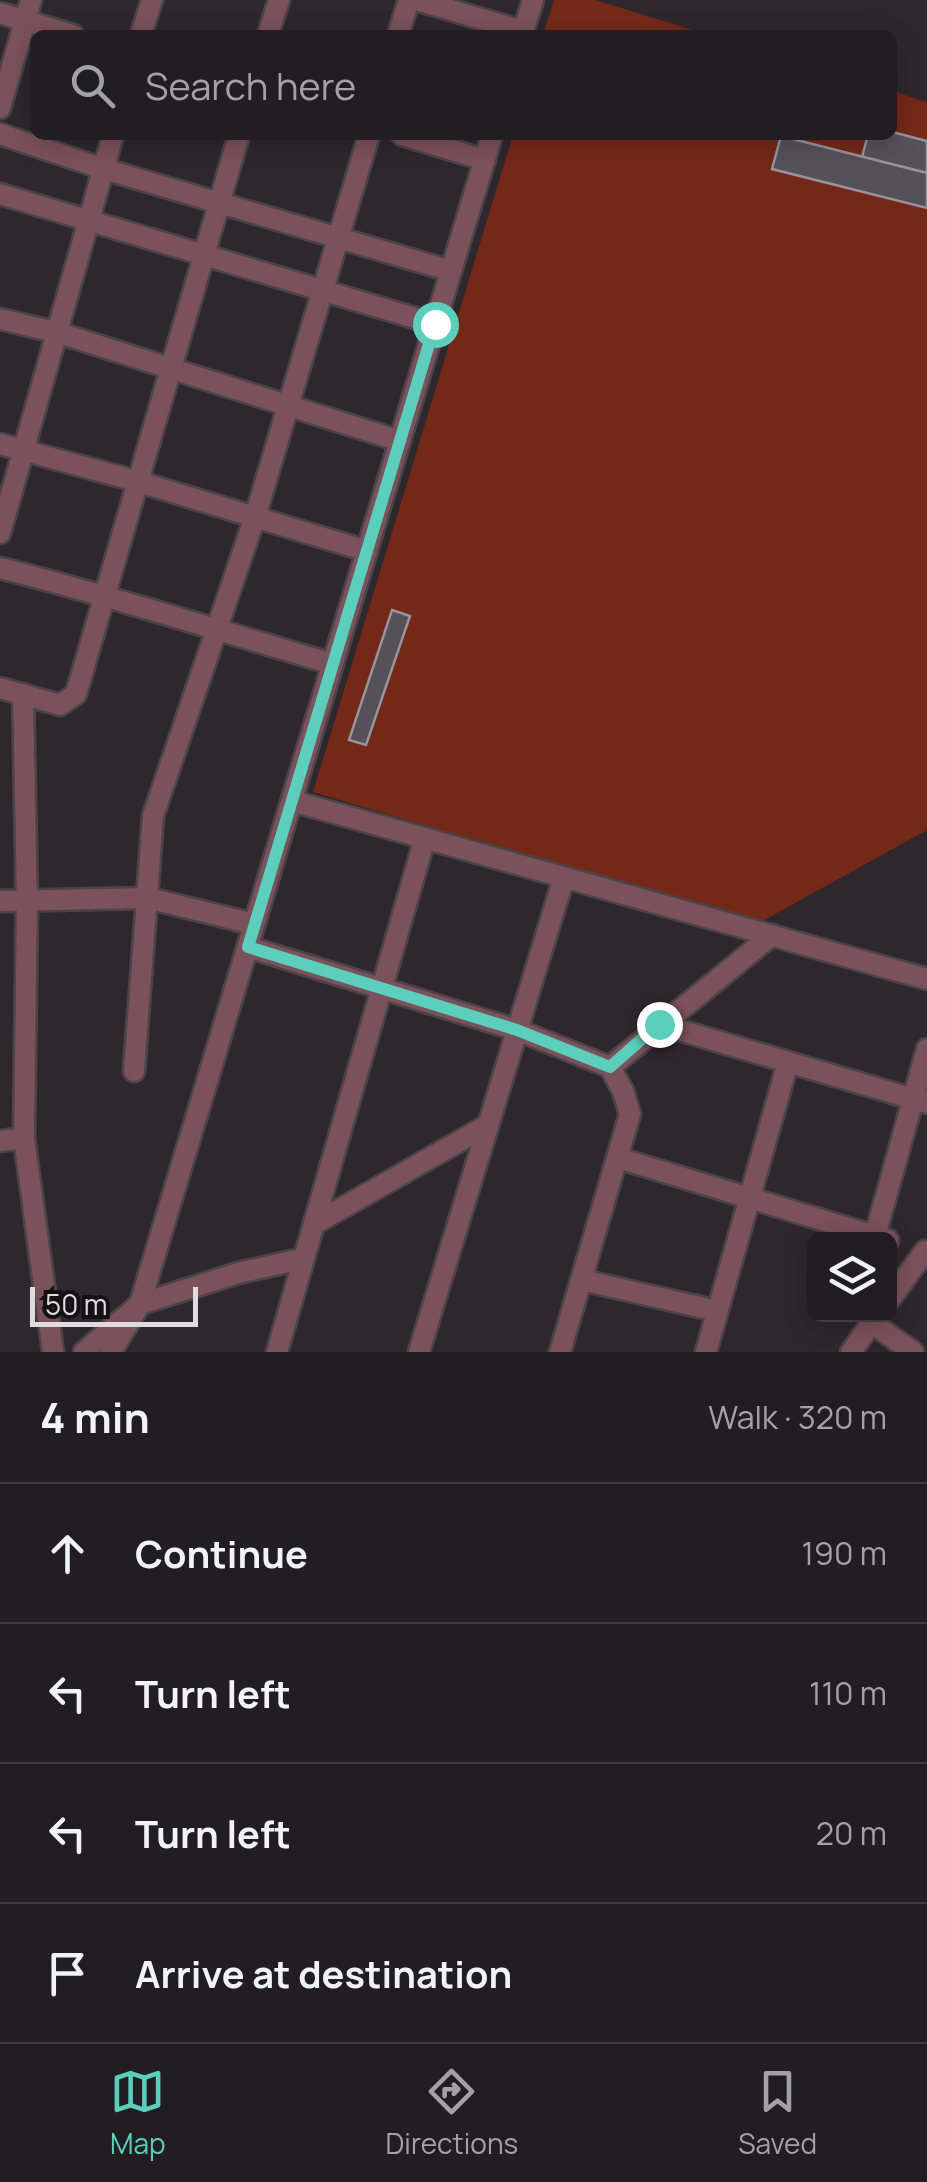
<!DOCTYPE html>
<meta charset="utf-8">
<style>
body{margin:0;font-family:Manrope,sans-serif;background:#2e2a2e;color:#f1f3f6}
.controls{position:absolute;right:30px;bottom:30px;display:grid;overflow:hidden;border-radius:15px;box-shadow:0 5px 25px #0003}
.controls button{width:90px;height:90px;display:grid;place-items:center;padding:0;border:0;border-bottom:2px solid #3f3b3f;background:#221d21;color:#f1f3f6;font:50px sans-serif}
.scale{position:absolute;left:30px;bottom:25px;width:168px;box-sizing:border-box;padding-left:10px;border:5px solid #e0dbdf;border-top:0;font-size:28px;line-height:35px;white-space:nowrap;color:#e0dbdf;-webkit-text-stroke:8px #141113;paint-order:stroke}
.stop{position:absolute;width:30px;height:30px;margin:-22px;border:8px solid #5bcebc;border-radius:50%;background:#fff}
.stop.end{background:#5bcebc;border-color:#fff;box-shadow:0 2px 10px #0008}
.list{margin:0;padding:0;list-style:none}
h2{display:flex;justify-content:space-between;align-items:center;height:130px;margin:0;padding:0 40px;font-size:42px}
h2 small{font-size:32px;font-weight:400;color:#a2a2a5}
.list li{display:grid;grid-template-columns:65px 1fr auto;gap:30px;align-items:center;box-sizing:border-box;height:140px;padding:0 40px;border-top:2px solid #3f3b3f}
.list b{display:block;font-size:38px;white-space:nowrap}
.list em{font-size:32px;font-style:normal;color:#a2a2a5}
.icon{flex:none;width:55px;height:55px;fill:none;stroke:currentColor;stroke-width:2;stroke-linecap:round;stroke-linejoin:round}
.map{position:relative;flex:none;width:927px;height:1352px;overflow:hidden}
.search{position:absolute;background:#221d21;box-shadow:0 5px 25px #0003;left:30px;right:30px;top:30px;height:110px;display:flex;align-items:center;gap:25px;box-sizing:border-box;padding:0 35px;border-radius:15px;color:#a2a2a5;font-size:38px}
.sheet{height:690px;background:#221d21}
nav{display:flex;justify-content:space-around;align-items:center;box-sizing:border-box;height:140px;border-top:2px solid #3f3b3f;background:#221d21;font-size:28px;color:#a2a2a5}
nav a{display:grid;justify-items:center;gap:5px}
nav .on{color:#5bcebc}
.map>svg:first-child{display:block}
</style>
<div class="map">
<svg width="927" height="1352" viewBox="0 0 927 1352">
<rect width="100%" height="100%" fill="#2e272c"/>
<g fill="#742918">
<path d="M554,0h41l114,35h-166z"/>
<path d="M892,91l35,11v728l-172,95 -442,-133 200,-657h379z"/>
</g>
<g fill="#545159" stroke="#97939d" stroke-width="2.5">
<path d="M892,132l35,9v32l-65,-16 6,-22h24z"/>
<path d="M781,136l146,37v35l-155,-39z"/>
<path d="M392,610l18,6 -44,129 -17,-5z"/>
</g>
<g fill="none" stroke-linecap="round" stroke-linejoin="round">
<defs>
<g id="street">
<path d="M416,0l107,31"/>
<path d="M0,13l73,22"/>
<path d="M141,35l11,-35"/>
<path d="M268,35l11,-35"/>
<path d="M398,35l11,-35"/>
<path d="M522,35l11,-35"/>
<path d="M0,108l31,-108"/>
<path d="M0,134l104,35 347,102"/>
<path d="M402,135l83,25"/>
<path d="M0,194l435,130"/>
<path d="M0,319l59,14 341,108"/>
<path d="M0,444l136,37 231,70"/>
<path d="M0,533l113,-398"/>
<path d="M0,568c112,28 222,64 333,96"/>
<path d="M0,688l60,17 16,-11 163,-559"/>
<path d="M23,694l4,208 -3,236 29,214"/>
<path d="M292,801l635,178"/>
<path d="M0,901l148,-3 105,26"/>
<path d="M248,947l269,83 93,37 13,24 7,23 -70,238"/>
<path d="M659,1024l268,79"/>
<path d="M610,1067l162,-132"/>
<path d="M134,1071l19,-255 102,-299 114,-382"/>
<path d="M0,1141l24,-3"/>
<path d="M618,1158l270,82"/>
<path d="M314,1224l174,-99"/>
<path d="M875,1236l52,-187"/>
<path d="M582,1280l135,31"/>
<path d="M890,1299l35,-48"/>
<path d="M872,1323l41,29"/>
<path d="M84,1352l56,-48 98,-31 63,-14"/>
<path d="M111,1352l29,-48 352,-1169"/>
<path d="M277,1352l148,-514"/>
<path d="M419,1352l145,-475"/>
<path d="M706,1352l82,-290"/>
<path d="M851,1352l27,-38"/>
</g>
</defs>
<use href="#street" stroke="#4a4449" stroke-width="25"/>
<use href="#street" stroke="#7b515b" stroke-width="20"/>
</g>
<g fill="none" stroke-linecap="round" stroke-linejoin="round">
<path stroke="#5bcebc" stroke-width="12" d="M435,324l-187,623 269,83 93,37 49,-43"/>
</g>
</svg>
<div class="controls">
<button><svg class="icon" aria-label="layers" viewBox="0 0 24 24"><path d="M12 4l9 5-9 5-9-5zM3 14l9 5 9-5"/></svg></button>
</div>
<div class="scale">50 m</div>
<div class="stop" style="left:435px;top:324px"></div>
<div class="stop end" style="left:659px;top:1024px"></div>
<div class="search"><svg class="icon" aria-label="search" viewBox="0 0 24 24"><circle cx="10" cy="10" r="6"/><path d="M15 15l6 6"/></svg>Search here</div>
</div>
<section class="sheet">
<h2>4 min<small>Walk · 320 m</small></h2>
<ul class="list">
<li><svg class="icon" aria-label="ahead" viewBox="0 0 24 24"><path d="M12 20V5M6 11l6-6 6 6"/></svg><div><b>Continue</b></div><em>190 m</em></li>
<li><svg class="icon" aria-label="left" viewBox="0 0 24 24"><path d="M17 20v-9H6M10 6l-5 5 5 5"/></svg><div><b>Turn left</b></div><em>110 m</em></li>
<li><svg class="icon" aria-label="left" viewBox="0 0 24 24"><path d="M17 20v-9H6M10 6l-5 5 5 5"/></svg><div><b>Turn left</b></div><em>20 m</em></li>
<li><svg class="icon" aria-label="arrive" viewBox="0 0 24 24"><path d="M6 21V4h12l-3 4 3 4H6"/></svg><div><b>Arrive at destination</b></div></li>
</ul>
</section>
<nav>
<a class="on"><svg class="icon" aria-label="map" viewBox="0 0 24 24"><path d="M3 6l6-2 6 2 6-2v14l-6 2-6-2-6 2zM9 4v14M15 6v14"/></svg>Map</a>
<a><svg class="icon" aria-label="directions" viewBox="0 0 24 24"><path d="M12 3l9 9-9 9-9-9zM9 14v-3h6M13 9l2 2-2 2"/></svg>Directions</a>
<a><svg class="icon" aria-label="saved" viewBox="0 0 24 24"><path d="M7 4h10v16l-5-4-5 4z"/></svg>Saved</a>
</nav>
